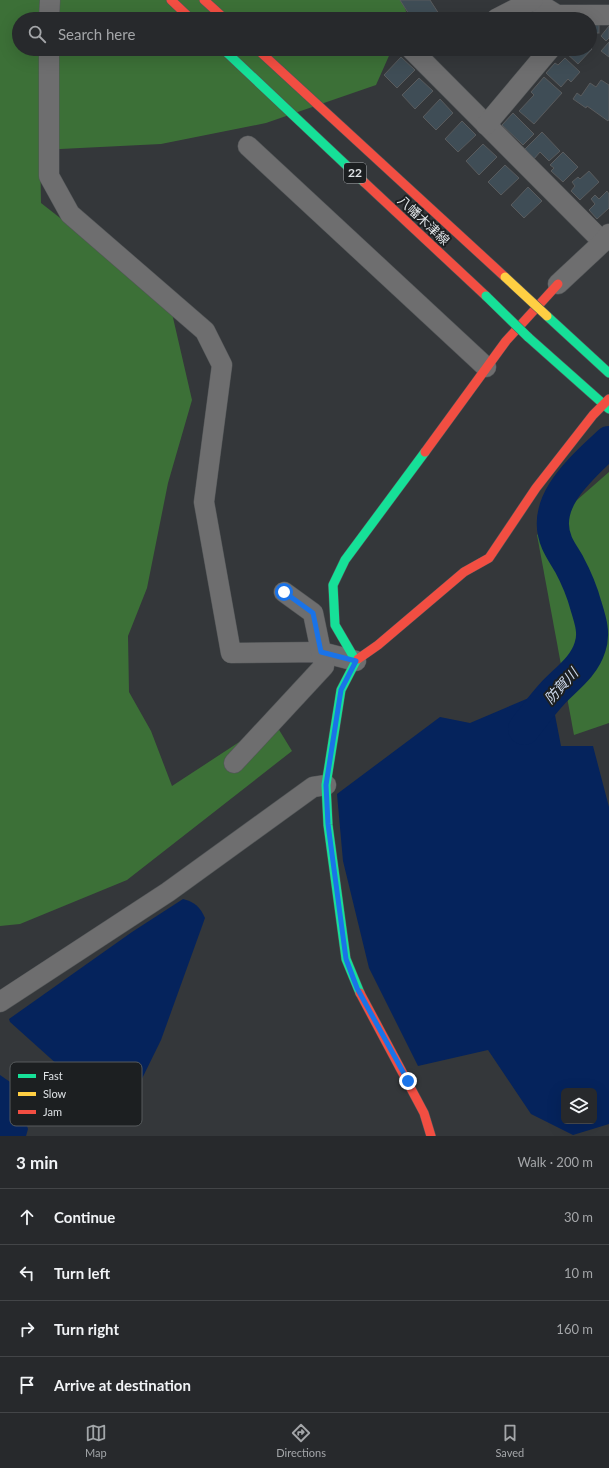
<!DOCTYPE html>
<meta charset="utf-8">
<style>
body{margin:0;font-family:Lato,"Noto Sans JP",sans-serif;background:#333538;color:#f1f3f6}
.controls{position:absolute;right:12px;bottom:12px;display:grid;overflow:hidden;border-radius:6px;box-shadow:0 4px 16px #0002}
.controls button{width:36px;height:36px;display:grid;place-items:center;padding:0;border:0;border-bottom:1px solid #434548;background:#27292c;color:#f1f3f6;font:20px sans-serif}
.stop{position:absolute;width:12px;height:12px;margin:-9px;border:3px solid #1a73e8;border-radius:50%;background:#fff}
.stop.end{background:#1a73e8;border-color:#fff;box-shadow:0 1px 4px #0008}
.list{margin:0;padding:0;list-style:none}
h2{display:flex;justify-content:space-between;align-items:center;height:52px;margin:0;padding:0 16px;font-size:17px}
h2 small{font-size:13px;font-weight:400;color:#a4a6a9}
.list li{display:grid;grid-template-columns:26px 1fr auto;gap:12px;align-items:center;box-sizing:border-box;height:56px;padding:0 16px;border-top:1px solid #434548}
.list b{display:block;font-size:15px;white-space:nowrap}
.list em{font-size:13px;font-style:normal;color:#a4a6a9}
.icon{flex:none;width:22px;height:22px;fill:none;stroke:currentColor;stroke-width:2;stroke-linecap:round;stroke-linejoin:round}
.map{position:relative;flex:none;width:609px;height:1136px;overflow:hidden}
.search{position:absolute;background:#27292c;box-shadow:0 4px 16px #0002;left:12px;right:12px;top:12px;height:44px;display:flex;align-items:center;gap:10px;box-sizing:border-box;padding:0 14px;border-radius:22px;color:#a4a6a9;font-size:15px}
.sheet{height:276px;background:#27292c}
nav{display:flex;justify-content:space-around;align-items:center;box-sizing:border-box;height:56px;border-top:1px solid #434548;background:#27292c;font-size:11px;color:#a4a6a9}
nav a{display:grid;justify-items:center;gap:2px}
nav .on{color:#a2a6a9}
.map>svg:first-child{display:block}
</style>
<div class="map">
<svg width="609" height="1136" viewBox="0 0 609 1136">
<rect width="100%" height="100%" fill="#34373a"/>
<g fill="#3c7037">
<path d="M0,0h402l5,14 -3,5h-385v30h373l-16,36 -110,38 -105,21 -121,6 1,53 92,72 38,34 21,91 -24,83 -21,105 -19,48 1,56 22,39 21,55 101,-66 19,31 -165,129 -107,44 -20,2z"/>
<path d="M609,472v251l-35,12 -37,-200z"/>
</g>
<g fill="#05235c" fill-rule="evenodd">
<path d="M550,689l11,57h32l16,61v317l-36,11 -42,-21 -43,-64 -70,16 -49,-98 -26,-107 -6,-67 103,-77 30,6zM564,1091h30v30h-30z"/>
<path d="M183,899c12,3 17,8 22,19l-44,122 -28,57 -12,6 -22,-1 -89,-80 -1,-3 123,-87z"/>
<path d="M0,1075l13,9 15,45 -2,7h-26z"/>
</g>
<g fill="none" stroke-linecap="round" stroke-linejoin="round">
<path stroke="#05235c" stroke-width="32" d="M524,729c9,-12 18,-24 28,-35 14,-15 32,-27 38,-47 5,-14 0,-28 -4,-41 -4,-15 -10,-29 -17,-42 -4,-7 -9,-14 -12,-21 -18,-41 26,-76 52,-101"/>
</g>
<g fill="#3f4d56" stroke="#595b5d">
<path d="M400,0h30l9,14 -8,5h-19z"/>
<rect x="590" y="25" width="9" height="8"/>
<path d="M609,26v12l-3,3 -5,-5z"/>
<path d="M609,42v15l-8,-6z"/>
<path d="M590,48l2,1 -14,15 -14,-13 2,-2h24z"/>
<path d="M401,57l14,13 -18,18 -13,-13z"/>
<path d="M565,58l15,14 -9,10 -3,-3 -7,8 -15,-14 9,-10 3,2z"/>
<path d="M544,77l18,16 -28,31 -15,-13 15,-16 -3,-3z"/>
<path d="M419,78l14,13 -18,18 -13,-14z"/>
<path d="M601,80l8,5v34l-1,2 -21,-15 -1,2 -13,-9 4,-6 4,3 9,-13 6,4z"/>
<path d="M440,99l13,14 -17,17 -13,-13z"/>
<path d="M513,113l21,21 -11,11 -21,-20z"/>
<path d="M462,121l14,14 -18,17 -13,-13z"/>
<path d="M542,132l18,19 -11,10 -9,-9 -7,8 -10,-9z"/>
<path d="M483,144l14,13 -18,18 -13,-14z"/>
<path d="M563,152l15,15 -15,15 -12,-11 3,-3 -4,-3z"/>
<path d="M505,165l14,13 -18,17 -13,-13z"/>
<path d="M589,171l10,11 -19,18 -9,-9 4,-5 -3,-4 6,-5 2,2z"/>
<path d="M528,187l14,14 -18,17 -13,-13z"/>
<path d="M607,191l2,3v14l-12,11 -8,-9 6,-6 -4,-5 4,-4 4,4z"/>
</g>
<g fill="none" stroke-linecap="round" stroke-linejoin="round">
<defs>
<g id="street">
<path d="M533,0l24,15h52"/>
<path d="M49,19l1,-19"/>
<path d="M496,19l37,-19"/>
<path d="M49,49v127l21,38 135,117 17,34 -18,137 27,151 90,-1 35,9"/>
<path d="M414,49l-2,1 191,192"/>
<path d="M486,125l64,-76"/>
<path d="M248,146l238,221"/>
<path d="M558,284l45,-42 6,-8"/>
<path d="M234,763l90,-97 -11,-53 -29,-21"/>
<path d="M0,1002l168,-110 145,-105 13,-2"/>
</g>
<g id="fast">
<path d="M223,49l141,133"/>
<path d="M547,316l62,57"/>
<path d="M528,337l81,72"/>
<path d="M358,659l-2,2 -15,29 -15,95 2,40 18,134 14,34"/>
<path d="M356,661l-21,-36 -2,-40 12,-25 80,-108"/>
</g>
<g id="jam">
<path d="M171,0l20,19"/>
<path d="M204,0l21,19"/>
<path d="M257,49l248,228"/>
<path d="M364,182l122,114"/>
<path d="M425,452l81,-111 52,-57"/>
<path d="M358,659l20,-14 86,-73 25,-14 47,-70 57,-73 16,-16"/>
<path d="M360,993l64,120 7,23"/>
</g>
</defs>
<use href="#street" stroke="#535658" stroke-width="21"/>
<use href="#fast" stroke="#535658" stroke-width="10"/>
<use href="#jam" stroke="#535658" stroke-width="10"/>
<use href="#street" stroke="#6e6e6f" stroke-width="20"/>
<use href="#fast" stroke="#16e098" stroke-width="9"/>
<use href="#jam" stroke="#f24e42" stroke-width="9"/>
<defs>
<path id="fast-bridge" d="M486,296l42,41"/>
<path id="slow-bridge" d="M505,277l42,39"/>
</defs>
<use href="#fast-bridge" stroke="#535658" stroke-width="10" stroke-linecap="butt"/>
<use href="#slow-bridge" stroke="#535658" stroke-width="10" stroke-linecap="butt"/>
<use href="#fast-bridge" stroke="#16e098" stroke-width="9"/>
<use href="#slow-bridge" stroke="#ffcf43" stroke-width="9"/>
</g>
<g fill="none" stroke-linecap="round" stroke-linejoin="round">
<path stroke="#1a73e8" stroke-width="5" d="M284,592l29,21 8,39 35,9 -15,29 -15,95 2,39 18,135 11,29 51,93"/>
</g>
<g text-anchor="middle" stroke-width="4" stroke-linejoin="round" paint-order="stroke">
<rect fill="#1c1f21" stroke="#a4a8aa" stroke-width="1" x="344" y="163" width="22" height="20" rx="3"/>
<g font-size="12" font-weight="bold" fill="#dee2e5">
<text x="355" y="177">22</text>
</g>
<g font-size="13" fill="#dee2e5" stroke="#1c1f21">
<text transform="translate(424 220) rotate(43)" y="5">八幡木津線</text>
</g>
<g font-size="14" font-style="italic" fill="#cedaed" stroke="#1c1f21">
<text transform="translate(561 686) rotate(-48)" y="5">防賀川</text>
</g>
</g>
<rect x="10" y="1062" width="132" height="64" rx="6" fill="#1c1f21" stroke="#565a5c" stroke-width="1"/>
<rect x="18" y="1074" width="18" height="4" fill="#16e098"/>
<rect x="18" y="1092" width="18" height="4" fill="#ffcf43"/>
<rect x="18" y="1110" width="18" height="4" fill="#f24e42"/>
<g font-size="11" fill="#dee2e5">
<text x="43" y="1080">Fast</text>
<text x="43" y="1098">Slow</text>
<text x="43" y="1116">Jam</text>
</g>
</svg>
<div class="controls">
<button><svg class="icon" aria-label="layers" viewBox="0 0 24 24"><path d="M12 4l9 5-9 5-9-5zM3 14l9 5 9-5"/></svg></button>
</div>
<div class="stop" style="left:284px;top:592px"></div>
<div class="stop end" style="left:408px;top:1081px"></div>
<div class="search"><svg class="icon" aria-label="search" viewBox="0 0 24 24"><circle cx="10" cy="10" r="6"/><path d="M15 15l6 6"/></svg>Search here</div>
</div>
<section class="sheet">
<h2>3 min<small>Walk · 200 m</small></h2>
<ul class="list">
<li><svg class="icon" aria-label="ahead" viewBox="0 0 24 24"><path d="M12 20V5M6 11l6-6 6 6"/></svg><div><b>Continue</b></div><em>30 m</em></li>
<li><svg class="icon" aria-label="left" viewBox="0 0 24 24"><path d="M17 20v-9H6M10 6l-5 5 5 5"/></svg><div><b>Turn left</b></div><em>10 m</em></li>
<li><svg class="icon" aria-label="right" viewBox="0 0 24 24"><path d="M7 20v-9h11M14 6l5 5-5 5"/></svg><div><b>Turn right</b></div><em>160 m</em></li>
<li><svg class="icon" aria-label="arrive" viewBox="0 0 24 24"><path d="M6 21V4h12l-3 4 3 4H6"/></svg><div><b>Arrive at destination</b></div></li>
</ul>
</section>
<nav>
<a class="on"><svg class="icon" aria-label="map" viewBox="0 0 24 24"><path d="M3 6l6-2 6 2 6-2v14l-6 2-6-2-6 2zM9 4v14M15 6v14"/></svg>Map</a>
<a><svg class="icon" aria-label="directions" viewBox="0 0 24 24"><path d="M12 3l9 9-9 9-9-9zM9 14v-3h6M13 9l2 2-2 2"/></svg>Directions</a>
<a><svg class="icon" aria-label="saved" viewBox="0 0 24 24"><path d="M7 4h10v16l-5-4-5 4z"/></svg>Saved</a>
</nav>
